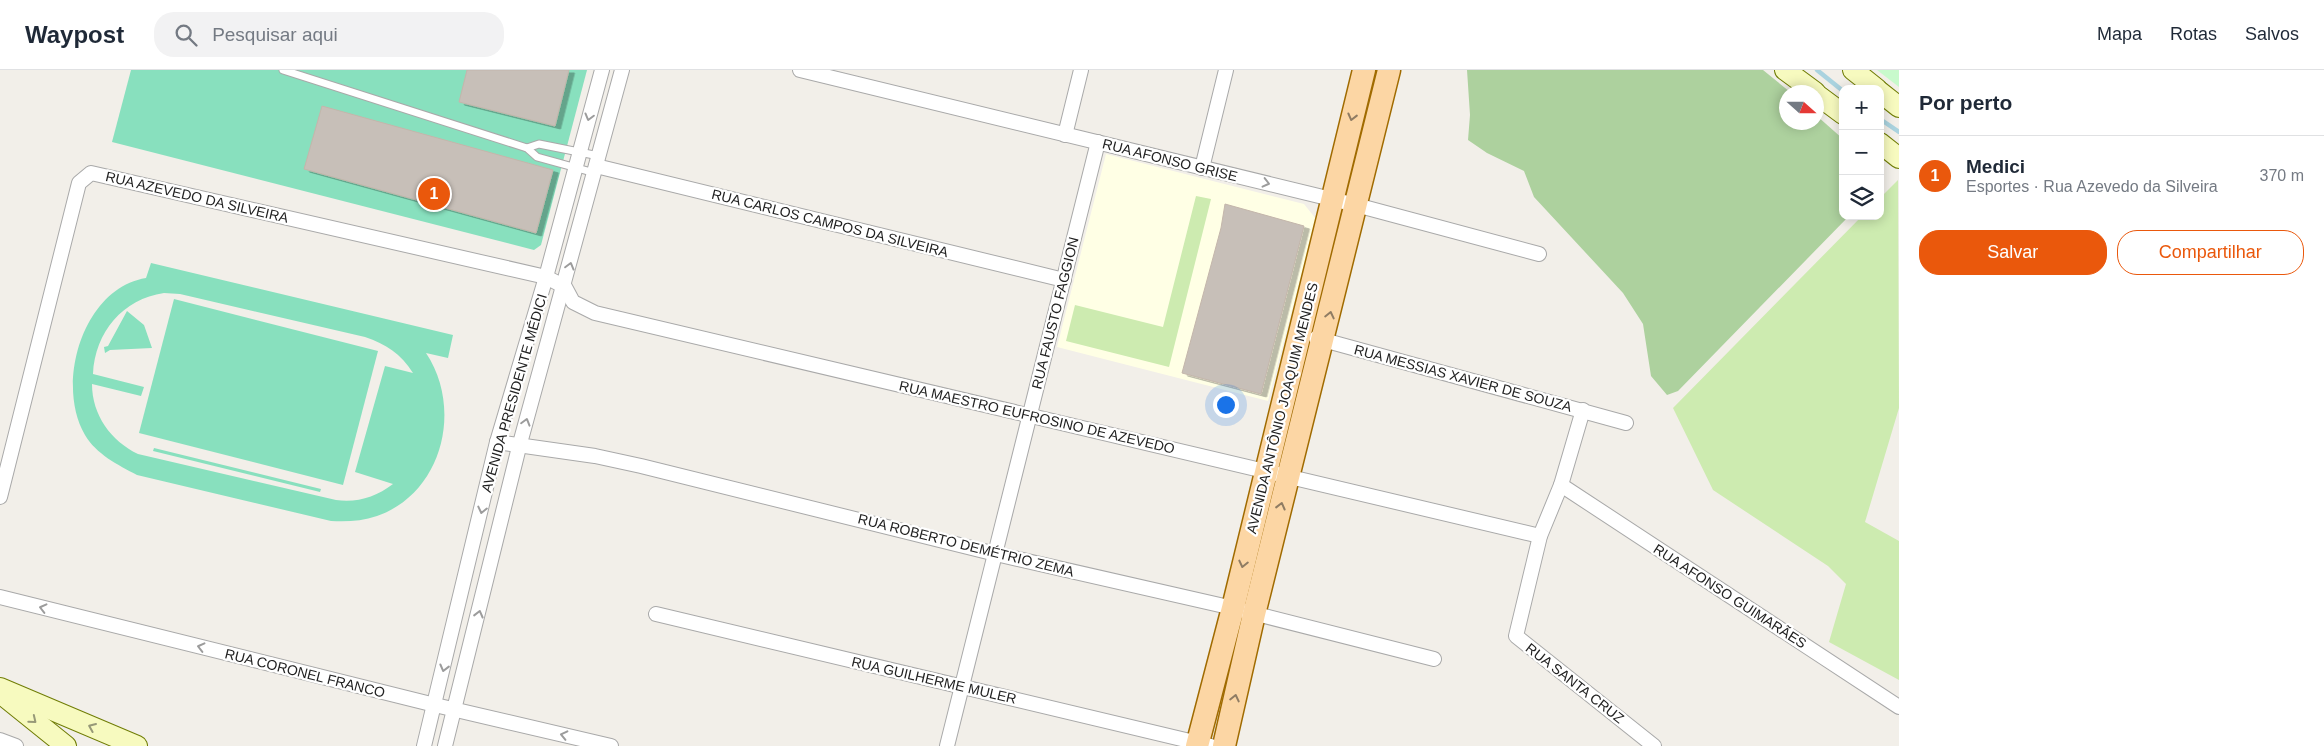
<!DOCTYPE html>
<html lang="pt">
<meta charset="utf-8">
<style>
body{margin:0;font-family:Arial,sans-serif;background:#f2f2f3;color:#1f2937}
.controls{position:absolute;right:15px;top:15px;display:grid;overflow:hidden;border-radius:10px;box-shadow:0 2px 12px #0003}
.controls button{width:45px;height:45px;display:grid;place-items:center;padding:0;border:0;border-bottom:1px solid #e0e1e3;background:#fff;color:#1f2937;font:25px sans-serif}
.compass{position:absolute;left:1779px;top:15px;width:45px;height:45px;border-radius:50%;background:#fff;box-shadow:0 2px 12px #0003;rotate:111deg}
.you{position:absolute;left:1225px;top:334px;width:18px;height:18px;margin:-12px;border:4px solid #fff;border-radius:50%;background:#1a73e8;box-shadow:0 0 0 8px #1a73e833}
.badge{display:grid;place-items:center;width:32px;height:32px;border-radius:50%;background:#ea580c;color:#fff;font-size:16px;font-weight:700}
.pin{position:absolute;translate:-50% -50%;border:2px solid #fff;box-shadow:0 1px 5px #0006}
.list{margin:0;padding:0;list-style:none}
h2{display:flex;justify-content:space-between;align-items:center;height:65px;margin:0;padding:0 20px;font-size:21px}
h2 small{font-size:16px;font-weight:400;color:#747a83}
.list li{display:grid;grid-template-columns:32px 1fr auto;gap:15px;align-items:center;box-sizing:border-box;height:80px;padding:0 20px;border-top:1px solid #e0e1e3}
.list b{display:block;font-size:19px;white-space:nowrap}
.list p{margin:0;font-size:16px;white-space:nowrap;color:#747a83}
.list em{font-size:16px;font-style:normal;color:#747a83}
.actions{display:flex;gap:10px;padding:15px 20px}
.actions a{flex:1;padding:11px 0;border:1px solid #ea580c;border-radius:20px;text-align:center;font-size:18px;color:#ea580c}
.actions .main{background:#ea580c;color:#fff}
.icon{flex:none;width:28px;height:28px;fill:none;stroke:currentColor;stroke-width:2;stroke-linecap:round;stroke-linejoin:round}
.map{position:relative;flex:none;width:1899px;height:676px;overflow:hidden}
header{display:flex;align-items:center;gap:30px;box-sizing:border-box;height:70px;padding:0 25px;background:#fff;border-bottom:1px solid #e0e1e3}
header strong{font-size:24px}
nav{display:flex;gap:28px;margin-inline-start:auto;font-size:18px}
.search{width:350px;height:45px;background:#f2f2f3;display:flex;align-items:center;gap:12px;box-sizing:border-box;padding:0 18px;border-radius:20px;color:#747a83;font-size:19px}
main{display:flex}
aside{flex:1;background:#fff}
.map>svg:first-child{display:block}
</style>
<header>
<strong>Waypost</strong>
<div class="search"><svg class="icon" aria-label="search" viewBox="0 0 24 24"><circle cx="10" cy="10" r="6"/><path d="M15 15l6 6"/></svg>Pesquisar aqui</div>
<nav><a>Mapa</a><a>Rotas</a><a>Salvos</a></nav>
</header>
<main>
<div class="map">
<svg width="1899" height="676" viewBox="0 0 1899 676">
<defs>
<filter id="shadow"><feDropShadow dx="5.5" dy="3" stdDeviation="0" flood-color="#0004"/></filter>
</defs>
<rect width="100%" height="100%" fill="#f2efe9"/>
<path fill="#ffffe5" d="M1106,84l198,50 12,15 -48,182 -211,-54z"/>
<g fill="#cdebb0">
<path d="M1898,110l1,228 -34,114 34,19v139l-70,-38 17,-58 -18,-18 -115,-76 -40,-82 189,-192h18v-18z"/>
<path d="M1196,126l15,3 -42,168 -103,-26 9,-36 88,22z"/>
</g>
<path fill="#add19e" d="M1467,0h296l27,22h-4v30h30l1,-6 26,23v77h6l-171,175 -11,4 -16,-19 -8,-52 -20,-31 -89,-96 -10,-26 -37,-18 -19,-13 2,-25z"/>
<path fill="#c8facc" d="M1877,0h22v17z"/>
<g fill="#88e0be" fill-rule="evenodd">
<path d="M131,0h456l-46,175 -7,5 -422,-108z"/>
<path d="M151,193l302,72 -5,23 -22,-5c37,55 17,140 -49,163 -15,5 -30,6 -46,5l-194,-46c-19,-10 -41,-21 -52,-40 -30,-51 -2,-147 61,-157zM164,223l16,1 185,43c21,7 36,17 48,36l-28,-7 -30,106 38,12c-17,13 -36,19 -57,16l-198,-46c-27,-13 -46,-39 -46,-70l49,12 3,-9 -51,-13c2,-42 30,-75 71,-81z"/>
<path d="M174,229l204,52 -35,134 -204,-52z"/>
<path d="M127,241l17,14 8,23 -42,2 -5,3 -1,-6 4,-1z"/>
<path d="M154,378l167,41 -1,3 -167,-41z"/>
</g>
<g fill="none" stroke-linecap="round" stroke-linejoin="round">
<g stroke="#aad3df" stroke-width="4.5">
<path d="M1817,0l26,21"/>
<path d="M1880,49l19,13"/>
</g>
</g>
<g fill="#c7bfb8" stroke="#c4b6ab" filter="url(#shadow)">
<path d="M467,0h102l-14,56 -96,-24z"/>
<path d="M322,36l231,64 -17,63 -232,-64z"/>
<path d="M1225,134l79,22 -43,168 -79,-21 39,-145z"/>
</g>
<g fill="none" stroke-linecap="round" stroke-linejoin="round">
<defs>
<g id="lane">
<path d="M283,0l244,78 10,9 58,16"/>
<path d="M527,78l12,-4 60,12"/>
</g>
<g id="street">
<path d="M800,0l556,135 183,49"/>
<path d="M1065,65l16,-65"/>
<path d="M596,96l468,114"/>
<path d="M1202,98l24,-98"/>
<path d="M1316,268l310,85"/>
<path d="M1583,340l-22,75 -21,51 -24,100 138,110"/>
<path d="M497,372l98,14 46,10 355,88 237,54 201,51"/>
<path d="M1561,415l338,222"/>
<path d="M0,427l79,-314 12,-10 455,104 19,10 8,15 22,11 945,223"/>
<path d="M0,527l435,108 176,41"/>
<path d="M656,544l555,132"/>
<path d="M0,670l16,6"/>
<path d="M424,676l73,-304 49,-165 56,-207"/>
<path d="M445,676l74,-299 103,-377"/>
<path d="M947,676l151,-604"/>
</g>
<g id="secondary">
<path d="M1785,0l30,22"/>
<path d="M1853,0l24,19"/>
<path d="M1880,22l19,15"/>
<path d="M1816,24l27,20"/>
<path d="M1880,73l19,15"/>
<path d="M0,618l137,58"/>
<path d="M5,627l61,49"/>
</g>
<g id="primary">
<path d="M1197,676l36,-138 131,-538"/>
<path d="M1224,676l30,-132 135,-544"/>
</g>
</defs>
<use href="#lane" stroke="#a9a9a9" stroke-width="9"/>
<use href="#street" stroke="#a9a9a9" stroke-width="16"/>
<use href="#secondary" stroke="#707d05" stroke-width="22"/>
<use href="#primary" stroke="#a06b00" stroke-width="25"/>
<use href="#lane" stroke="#fff" stroke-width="7"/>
<use href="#street" stroke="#fff" stroke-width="14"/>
<use href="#secondary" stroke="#f7fabf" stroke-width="20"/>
<use href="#primary" stroke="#fcd6a4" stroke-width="22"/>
</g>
<defs><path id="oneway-chevron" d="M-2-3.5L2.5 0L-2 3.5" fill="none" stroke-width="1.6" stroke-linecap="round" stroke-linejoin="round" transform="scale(1.25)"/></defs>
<g stroke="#9c9c9c">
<use href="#oneway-chevron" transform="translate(589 47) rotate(105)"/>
<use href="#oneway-chevron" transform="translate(1266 113) rotate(14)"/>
<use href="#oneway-chevron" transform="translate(570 196) rotate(-75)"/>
<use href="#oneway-chevron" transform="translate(526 352) rotate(-74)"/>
<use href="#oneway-chevron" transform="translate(482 440) rotate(103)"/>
<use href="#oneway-chevron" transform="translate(43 538) rotate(-166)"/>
<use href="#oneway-chevron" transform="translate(479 544) rotate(-76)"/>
<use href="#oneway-chevron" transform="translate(201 577) rotate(-166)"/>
<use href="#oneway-chevron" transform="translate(444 598) rotate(104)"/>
<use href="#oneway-chevron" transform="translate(564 665) rotate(-167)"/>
</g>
<g stroke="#8f7c63">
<use href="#oneway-chevron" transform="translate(1352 47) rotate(104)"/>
<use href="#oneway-chevron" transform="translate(1330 245) rotate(-77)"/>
<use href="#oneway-chevron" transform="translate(1281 436) rotate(-76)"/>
<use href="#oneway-chevron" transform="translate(1243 494) rotate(103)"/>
<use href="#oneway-chevron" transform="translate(1235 628) rotate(-77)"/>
</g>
<g stroke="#979978">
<use href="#oneway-chevron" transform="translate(33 650) rotate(39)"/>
<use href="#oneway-chevron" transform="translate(92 657) rotate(-157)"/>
</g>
<g text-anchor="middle" stroke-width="4.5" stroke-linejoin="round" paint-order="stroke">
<g font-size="14" fill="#222" stroke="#fff">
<text transform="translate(1170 90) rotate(14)" y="5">RUA AFONSO GRISE</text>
<text transform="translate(197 127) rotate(13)" y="5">RUA AZEVEDO DA SILVEIRA</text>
<text transform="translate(830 153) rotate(14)" y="5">RUA CARLOS CAMPOS DA SILVEIRA</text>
<text transform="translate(1055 243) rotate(-76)" y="5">RUA FAUSTO FAGGION</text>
<text transform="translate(1463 308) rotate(15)" y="5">RUA MESSIAS XAVIER DE SOUZA</text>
<text transform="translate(514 323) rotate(-74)" y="5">AVENIDA PRESIDENTE MÉDICI</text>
<text transform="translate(1282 338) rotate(-76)" y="5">AVENIDA ANTÔNIO JOAQUIM MENDES</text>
<text transform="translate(1037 347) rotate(13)" y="5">RUA MAESTRO EUFROSINO DE AZEVEDO</text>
<text transform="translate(966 475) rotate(14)" y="5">RUA ROBERTO DEMÉTRIO ZEMA</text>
<text transform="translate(1730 526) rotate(33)" y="5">RUA AFONSO GUIMARÃES</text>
<text transform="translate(305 603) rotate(14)" y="5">RUA CORONEL FRANCO</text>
<text transform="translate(934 610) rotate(13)" y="5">RUA GUILHERME MULER</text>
<text transform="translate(1575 613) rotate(38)" y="5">RUA SANTA CRUZ</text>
</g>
</g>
</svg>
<div class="controls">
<button>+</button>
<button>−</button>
<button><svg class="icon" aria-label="layers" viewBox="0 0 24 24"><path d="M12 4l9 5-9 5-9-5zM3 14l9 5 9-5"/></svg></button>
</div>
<svg class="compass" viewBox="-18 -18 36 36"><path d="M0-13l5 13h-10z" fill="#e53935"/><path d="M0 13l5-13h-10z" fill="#747a83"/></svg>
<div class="you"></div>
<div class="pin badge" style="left:434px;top:124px">1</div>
</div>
<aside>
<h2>Por perto<small></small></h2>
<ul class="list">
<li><span class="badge">1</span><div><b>Medici</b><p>Esportes · Rua Azevedo da Silveira</p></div><em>370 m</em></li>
</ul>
<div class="actions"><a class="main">Salvar</a><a>Compartilhar</a></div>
</aside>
</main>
